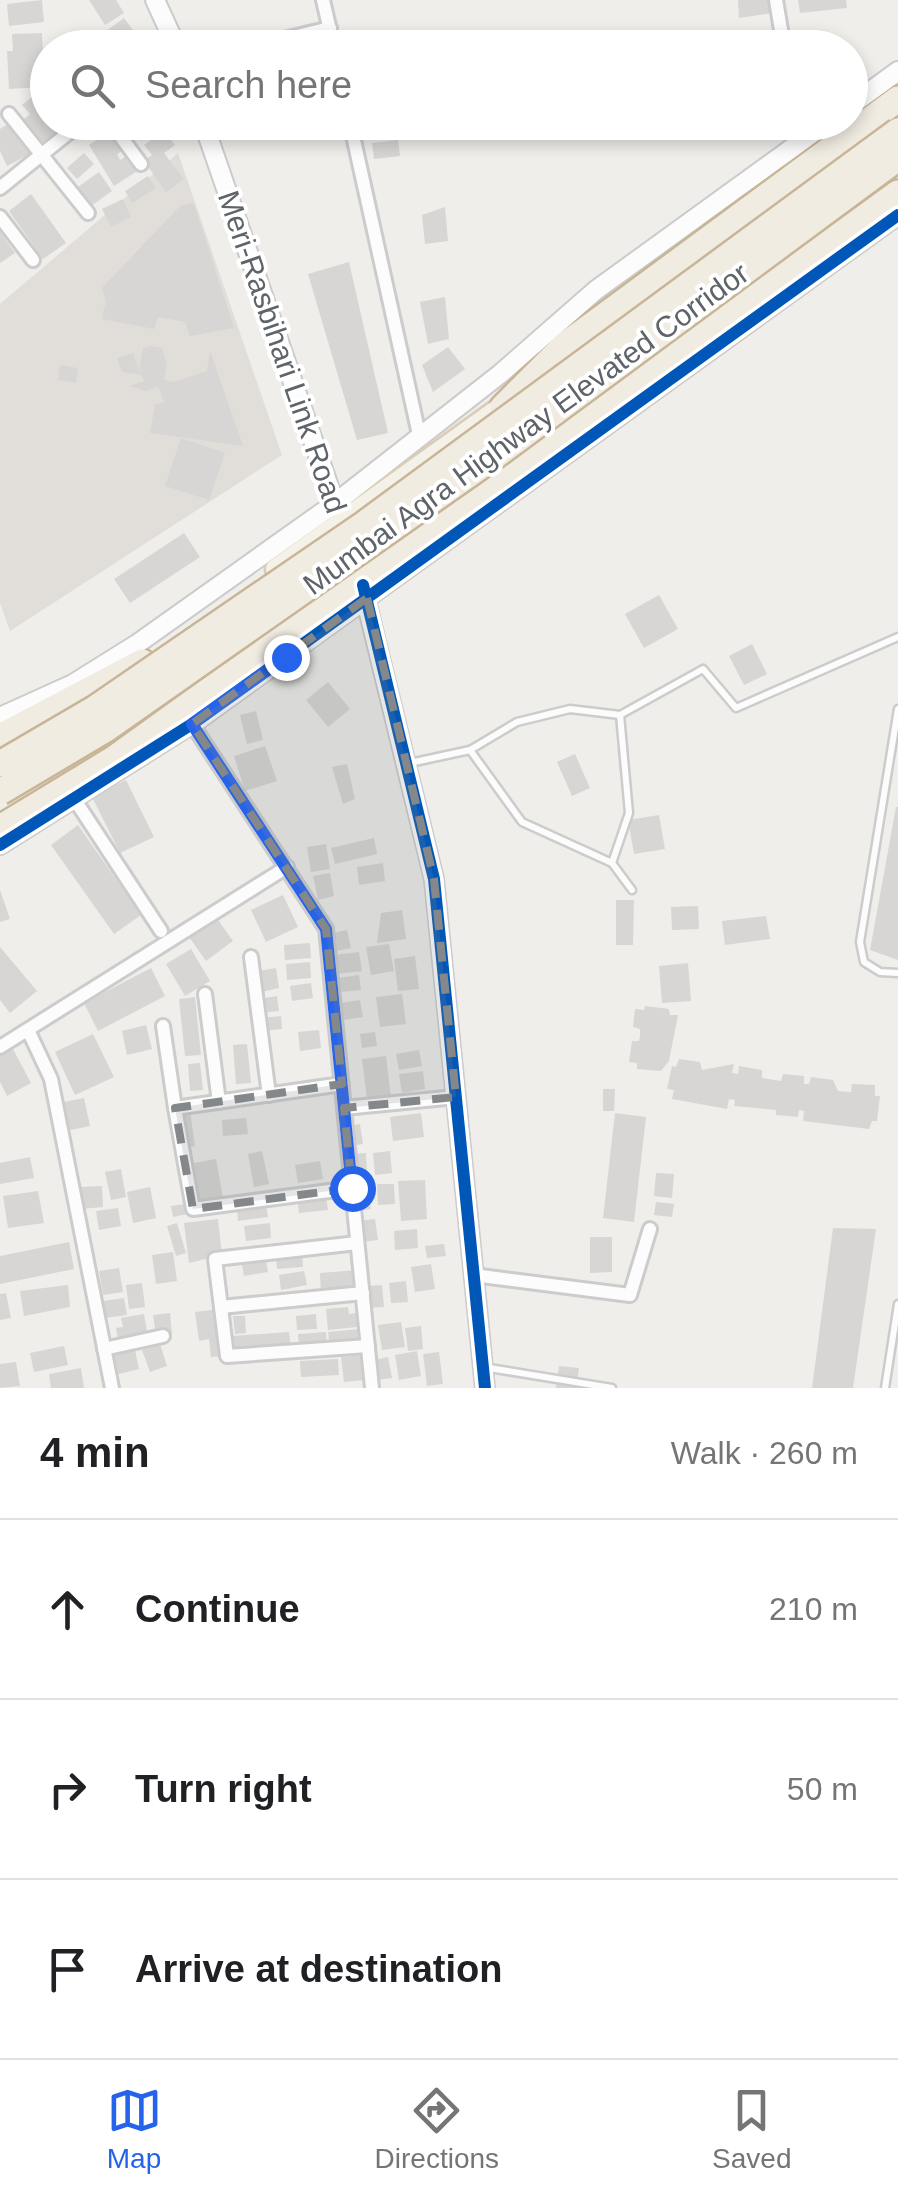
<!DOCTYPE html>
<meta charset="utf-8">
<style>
body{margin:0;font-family:Arial,sans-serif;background:#f6f6f6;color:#202124}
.stop{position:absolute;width:30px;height:30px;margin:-22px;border:8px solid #2563eb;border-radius:50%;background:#fff}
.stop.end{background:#2563eb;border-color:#fff;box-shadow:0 2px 10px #0008}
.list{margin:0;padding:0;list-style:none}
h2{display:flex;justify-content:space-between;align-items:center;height:130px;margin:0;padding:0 40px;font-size:42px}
h2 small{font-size:32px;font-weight:400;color:#757577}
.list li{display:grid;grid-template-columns:65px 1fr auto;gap:30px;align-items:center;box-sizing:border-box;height:180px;padding:0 40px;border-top:2px solid #e0e0e0}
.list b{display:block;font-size:38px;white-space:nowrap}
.list em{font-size:32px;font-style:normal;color:#757577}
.icon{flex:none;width:55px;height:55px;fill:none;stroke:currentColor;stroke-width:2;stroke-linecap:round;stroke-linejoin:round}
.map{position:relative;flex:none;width:898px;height:1388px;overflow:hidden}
.search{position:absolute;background:#fff;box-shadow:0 5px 15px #0003;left:30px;right:30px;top:30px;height:110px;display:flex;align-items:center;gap:25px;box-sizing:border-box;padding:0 35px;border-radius:55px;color:#757577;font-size:38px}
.sheet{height:670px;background:#fff}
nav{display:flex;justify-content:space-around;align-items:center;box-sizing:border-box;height:140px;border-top:2px solid #e0e0e0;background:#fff;font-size:28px;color:#757577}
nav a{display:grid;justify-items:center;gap:5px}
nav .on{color:#2563eb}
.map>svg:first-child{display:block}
</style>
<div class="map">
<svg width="898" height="1388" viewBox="0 0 898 1388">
<rect width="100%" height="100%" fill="#efeeea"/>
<path fill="#e1ded9" d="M178,153l104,302 -272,176 -10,-28v-299z"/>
<g fill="#d7d6d4">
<path d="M42,0l2,22 -35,4 -2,-22z"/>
<path d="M89,0h27l8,13 -19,12z"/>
<path d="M738,0h33l2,13 -34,5z"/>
<path d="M798,0h48l1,8 -47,5z"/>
<path d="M124,18l22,30h-45l-6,-9z"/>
<path d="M42,33l2,54 -35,2 -2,-38h6l-1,-17z"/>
<path d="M34,95l14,17v10l13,7 -22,17 -19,-24 10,-8 -8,-9z"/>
<path d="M11,122l21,31 -25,13 -7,-15v-22z"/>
<path d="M277,122h32l1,9 -29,6z"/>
<path d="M366,122h31l1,4 -29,9z"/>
<path d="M758,122h16l1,10 -16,2z"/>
<path d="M110,131l12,20 -5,3 3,6 10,-6 9,16 -25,16 -25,-41z"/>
<path d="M164,131l11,14 -11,8 20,26 -18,13 -22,-31 8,-6 -8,-10z"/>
<path d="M398,140l2,16 -26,3 -2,-16z"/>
<path d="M84,153l10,11 -17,15 -10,-11z"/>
<path d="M99,172l13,19 -21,15 -13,-19z"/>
<path d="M148,176l8,12 -24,15 -7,-12z"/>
<path d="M31,194l35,49 -23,16 -34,-48z"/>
<path d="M123,199l8,18 -20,10 -9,-18z"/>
<path d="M190,203l4,1 40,124 -44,8 -5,-14 -27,-5 -4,12 -52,-10 4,-18 -4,-13 78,-82z"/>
<path d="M445,207l3,34 -23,3 -3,-29z"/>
<path d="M0,232l15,21 -15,10z"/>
<path d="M349,262l39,171 -31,7 -49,-166z"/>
<path d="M445,297l4,42 -21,5 -8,-42z"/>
<path d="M150,346l12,2 5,16 -3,16 10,2 33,-11 3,-20 33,95 -93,-13 5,-28 9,-3 -6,-16 -12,5 -16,-5 14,-5 -2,-6 -20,-3 -5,-14 16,-5 6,18 4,-23z"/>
<path d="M448,347l17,22 -32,23 -11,-27z"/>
<path d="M60,365l18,3 -2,15 -18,-3z"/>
<path d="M181,438l44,15 -16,47 -44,-14z"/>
<path d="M184,533l16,24 -70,46 -16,-24z"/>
<path d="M659,595l19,34 -34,19 -19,-34z"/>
<path d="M752,644l15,30 -23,11 -15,-29z"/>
<path d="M328,682l22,27 -22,18 -22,-27z"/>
<path d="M256,711l7,29 -16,4 -7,-29z"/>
<path d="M265,746l12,35 -32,10 -11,-35z"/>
<path d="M575,754l15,34 -18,8 -15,-34z"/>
<path d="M347,764l8,35 -12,5 -11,-37z"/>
<path d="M126,780l28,57 -34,16 -28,-56z"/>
<path d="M896,807h2v153l-28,-10z"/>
<path d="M659,815l6,34 -31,5 -6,-34z"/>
<path d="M78,825l63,90 -27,19 -63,-89z"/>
<path d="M374,838l3,16 -42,10 -4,-16z"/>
<path d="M326,844l4,25 -19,3 -4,-25z"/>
<path d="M383,863l2,18 -26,4 -2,-18z"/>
<path d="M330,873l4,23 -16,4 -5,-24z"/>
<path d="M0,890l10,29 -10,3z"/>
<path d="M283,895l15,32 -32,15 -15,-32z"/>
<path d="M616,900h18l-1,45h-17z"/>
<path d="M698,906l1,23 -27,1 -1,-23z"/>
<path d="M402,910l4,29 -29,4 4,-30z"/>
<path d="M766,916l4,23 -45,6 -3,-24z"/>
<path d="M216,917l17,24 -27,20 -17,-24z"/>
<path d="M347,930l4,18 -19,4 -4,-18z"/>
<path d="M310,943l1,15 -26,2 -1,-15z"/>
<path d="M389,944l5,27 -23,4 -5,-28z"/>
<path d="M0,947l37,44 -27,22 -10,-13z"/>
<path d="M191,949l19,32 -25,15 -19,-32z"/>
<path d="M359,952l3,19 -26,3 -2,-19z"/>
<path d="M415,956l4,33 -21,2 -4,-32z"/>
<path d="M310,962l1,16 -24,2 -1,-16z"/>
<path d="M688,963l3,38 -29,2 -3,-37z"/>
<path d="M151,968l14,28 -67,35 -14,-28z"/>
<path d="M276,968l3,20 -22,5 -4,-21z"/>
<path d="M359,975l2,15 -22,2 -1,-14z"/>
<path d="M311,983l2,15 -21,3 -2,-15z"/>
<path d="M402,994l4,30 -26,3 -4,-30z"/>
<path d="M277,996l2,15 -18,2 -2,-14z"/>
<path d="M195,997l6,58 -16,1 -6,-57z"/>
<path d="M360,1000l3,17 -20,3 -3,-17z"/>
<path d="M645,1006l24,3 1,6h8l-9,46 -8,10 -24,-2v-6l-8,-1 3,-21h7l1,-5v-7l-7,-2 2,-18 9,1z"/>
<path d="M281,1016l1,13 -20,2 -2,-13z"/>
<path d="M146,1025l6,24 -25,6 -5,-24z"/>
<path d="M319,1030l2,18 -21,3 -2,-19z"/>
<path d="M375,1032l2,14 -15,2 -2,-14z"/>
<path d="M93,1034l21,43 -39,18 -20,-43z"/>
<path d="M247,1044l4,39 -15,1 -3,-39z"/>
<path d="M13,1049l18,34 -24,13 -7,-14v-27z"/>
<path d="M419,1050l3,16 -23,4 -3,-16z"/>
<path d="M386,1056l5,41 -24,2 -5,-40z"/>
<path d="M679,1059l21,3 2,8 32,-6 -2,9 6,1 1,-8 23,4v8l19,3 2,-7 21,2v8h5l2,-7 22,3 5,11 13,1 1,-8 23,1v11h5l-3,25h-5l-3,8 -66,-8 1,-10 -5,-1 -1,7 -22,-2v-5l-42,-4 1,-6 -6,-1 -2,10 -55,-10 2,-9 -7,-1 5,-23 4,1z"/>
<path d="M200,1063l3,27 -13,1 -2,-27z"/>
<path d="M423,1071l2,18 -23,4 -3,-19z"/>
<path d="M603,1089h12l-1,22h-11z"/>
<path d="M84,1098l6,28 -24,5 -7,-28z"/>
<path d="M190,1111l5,35 -11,2 -6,-35z"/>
<path d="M421,1113l3,24 -31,4 -3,-24z"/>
<path d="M615,1113l31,4 -12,105 -31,-4z"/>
<path d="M246,1118l2,16 -25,2 -1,-16z"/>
<path d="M360,1124l3,20 -12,2 -3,-20z"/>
<path d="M262,1151l7,33 -15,3 -6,-33z"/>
<path d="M390,1151l2,22 -17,2 -2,-22z"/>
<path d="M366,1153l1,20 -13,1 -1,-20z"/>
<path d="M30,1157l4,21 -34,6v-21z"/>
<path d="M216,1159l7,39 -23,4 -6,-39z"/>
<path d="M320,1161l3,18 -25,4 -3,-18z"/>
<path d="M121,1169l5,28 -15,3 -6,-28z"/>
<path d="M656,1173l18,1 -2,24 -18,-2z"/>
<path d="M425,1180l2,39 -26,2 -3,-40z"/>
<path d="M377,1184h17l1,20 -17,1z"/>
<path d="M102,1186l1,21 -22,2 -1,-22z"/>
<path d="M150,1187l6,31 -23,5 -6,-31z"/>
<path d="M368,1190l3,19 -13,2 -2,-19z"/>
<path d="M38,1191l6,32 -36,5 -5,-32z"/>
<path d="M326,1195l2,15 -29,3 -2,-15z"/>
<path d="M656,1202l18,2 -2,13 -18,-2z"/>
<path d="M186,1204l2,10 -15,3 -2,-11z"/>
<path d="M266,1205l2,12 -30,4 -1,-13z"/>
<path d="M118,1208l3,18 -22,4 -3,-19z"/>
<path d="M218,1219l4,36 -33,8 -5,-40z"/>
<path d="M375,1219l3,21 -17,2 -3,-21z"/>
<path d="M177,1223l9,30 -10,3 -9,-30z"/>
<path d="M270,1223l1,15 -25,3 -2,-15z"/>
<path d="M833,1228l43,1 -23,159h-41z"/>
<path d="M417,1229l1,19 -23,2 -1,-19z"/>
<path d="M590,1237h22v35l-22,1z"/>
<path d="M69,1242l5,27 -74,15v-28z"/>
<path d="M444,1244l2,12 -19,2 -2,-12z"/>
<path d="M173,1252l4,29 -21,3 -4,-29z"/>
<path d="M302,1253l1,14 -26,2 -1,-14z"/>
<path d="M265,1255l3,17 -24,4 -3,-17z"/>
<path d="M431,1264l4,25 -20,3 -4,-25z"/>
<path d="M119,1268l4,24 -20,3 -4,-24z"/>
<path d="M357,1270l2,23 -38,3 -1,-23z"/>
<path d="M304,1271l3,14 -26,5 -2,-15z"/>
<path d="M406,1281l2,21 -17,1 -2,-20z"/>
<path d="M142,1283l3,24 -16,2 -3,-24z"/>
<path d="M68,1285l2,22 -46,9 -4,-25z"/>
<path d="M382,1285l2,22 -15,1 -2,-22z"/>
<path d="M6,1293l5,25 -11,2v-26z"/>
<path d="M124,1298l3,17 -22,3 -2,-17z"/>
<path d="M348,1307l1,7 7,-1 1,14 -29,3 -2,-21z"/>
<path d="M219,1309l6,47 -14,1 -2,-18 -10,2 -4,-29z"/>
<path d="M170,1313l2,21 -16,2 -3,-21z"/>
<path d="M144,1314l4,23 -30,3 -2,-12 7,-1 -2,-9z"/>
<path d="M316,1314l1,15 -20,1 -1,-14z"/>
<path d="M233,1316h12l1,17 -11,1z"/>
<path d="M401,1322l4,25 -23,3 -4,-25z"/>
<path d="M421,1326l2,23 -15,2 -3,-23z"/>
<path d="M359,1329l1,15 -30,2 -2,-14z"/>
<path d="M289,1332l2,17 -58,5 -1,-18z"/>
<path d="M326,1332l1,14 -28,2 -1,-14z"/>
<path d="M160,1344l7,22 -17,6 -8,-22z"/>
<path d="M64,1346l4,19 -34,7 -4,-19z"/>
<path d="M135,1350l4,19 -24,6 -4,-19z"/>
<path d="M417,1351l4,25 -22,4 -4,-25z"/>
<path d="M439,1352l4,32 -16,2 -4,-32z"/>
<path d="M363,1355l2,25 -21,2 -3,-25z"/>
<path d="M388,1357l4,21 -15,2 -3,-20z"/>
<path d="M338,1359l1,16 -38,2 -1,-16z"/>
<path d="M16,1362l4,24 -20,2v-24z"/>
<path d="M559,1366l20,2 -3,20h-20z"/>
<path d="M81,1368l3,20h-33l-2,-14z"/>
</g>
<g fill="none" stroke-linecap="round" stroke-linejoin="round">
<defs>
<g id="lane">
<path d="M898,709l-38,233 4,20 16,10 18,1"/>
<path d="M470,750l52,72 90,41 20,27"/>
<path d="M410,763l60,-13 47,-28 53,-13 50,6 83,-46 33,39 162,-71"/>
<path d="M612,863l17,-50 -9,-98"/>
<path d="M483,1367l129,21"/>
<path d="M885,1388l13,-84"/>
</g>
<g id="street">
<path d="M323,0l11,48"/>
<path d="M776,0l8,48"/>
<path d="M247,48l83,-20"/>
<path d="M9,114l79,99"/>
<path d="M110,122l31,42"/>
<path d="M350,122l70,317"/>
<path d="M796,122l4,21"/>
<path d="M0,188l82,-66"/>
<path d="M0,217l33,43"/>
<path d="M192,724l134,205 46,459"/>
<path d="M75,800l86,131"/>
<path d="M251,957l18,138"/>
<path d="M205,994l14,108"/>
<path d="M163,1026l12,82"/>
<path d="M28,1030l23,49 61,309"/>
<path d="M0,1047l287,-180"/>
<path d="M342,1084l-167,24 18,101 159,-21"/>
<path d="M344,1108l112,-11"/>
<path d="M357,1243l-142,16 12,97 141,-10"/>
<path d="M473,1275l157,20 20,-66"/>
<path d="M221,1307l142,-14"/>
<path d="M104,1349l59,-13"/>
</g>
<g id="secondary">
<path d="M155,0l22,48"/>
<path d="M850,106l48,-35"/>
<path d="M203,122l142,411"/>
<path d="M359,572l75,307 51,509"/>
<path d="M0,717l73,-33 64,-40 197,-140 166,-130 96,-84 232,-168"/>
<path d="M0,845l192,-121 706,-509"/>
</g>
<path id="primary" d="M276,569l228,-164"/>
<g id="highway">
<path d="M503,407l62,-62 333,-246"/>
<path d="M0,737l142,-75"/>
<path d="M0,828l115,-70 783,-565"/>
</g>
</defs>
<use href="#lane" stroke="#ccc" stroke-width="11"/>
<use href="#street" stroke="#ccc" stroke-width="18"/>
<use href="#secondary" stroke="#cbcbcb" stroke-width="22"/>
<use href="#primary" stroke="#d9cdb6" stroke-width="25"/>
<use href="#highway" stroke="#c8b596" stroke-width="30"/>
<use href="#lane" stroke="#fdfcfc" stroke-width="6"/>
<use href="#street" stroke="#fdfcfc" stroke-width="12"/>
<use href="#secondary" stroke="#fdfcfc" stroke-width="18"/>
<use href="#primary" stroke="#f4f1e9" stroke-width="20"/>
<use href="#highway" stroke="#f1ece2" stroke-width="25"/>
<defs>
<g id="highway-bridge">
<path d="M0,764l94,-55 270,-185 534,-393"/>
<path d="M0,792l106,-63 385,-270 407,-301"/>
</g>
</defs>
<use href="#highway-bridge" stroke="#c8b596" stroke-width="30" stroke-linecap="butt"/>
<use href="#highway-bridge" stroke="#f1ece2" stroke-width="25"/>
<defs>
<g id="cycleway">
<path d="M363,585l71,294 51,509"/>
<path d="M0,845l192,-121 706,-509"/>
</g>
</defs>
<use href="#cycleway" stroke="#fff" stroke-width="19"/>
<use href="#cycleway" stroke="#0057b8" stroke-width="12"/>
</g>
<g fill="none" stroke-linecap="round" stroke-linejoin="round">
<path stroke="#2563eb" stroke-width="12" d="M286,657l-94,67 134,205 26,259"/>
</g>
<path fill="#84888b" fill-opacity="0.2" stroke="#84888b" stroke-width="8" stroke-dasharray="20 12" stroke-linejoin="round" d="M367,598l67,281 22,218 -112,11 8,80 -159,21 -18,-101 167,-24 -16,-155 -134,-205z"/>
<g text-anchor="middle" stroke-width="8" stroke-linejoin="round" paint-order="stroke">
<g font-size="30" fill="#5e6469" stroke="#fff">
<text transform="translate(282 352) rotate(71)" y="10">Meri-Rasbihari Link Road</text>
<text transform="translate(526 429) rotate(-36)" y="10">Mumbai Agra Highway Elevated Corridor</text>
</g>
</g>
</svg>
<div class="stop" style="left:352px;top:1188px"></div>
<div class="stop end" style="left:286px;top:657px"></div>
<div class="search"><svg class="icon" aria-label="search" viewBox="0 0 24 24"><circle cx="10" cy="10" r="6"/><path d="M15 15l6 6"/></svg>Search here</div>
</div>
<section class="sheet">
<h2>4 min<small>Walk · 260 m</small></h2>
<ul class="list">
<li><svg class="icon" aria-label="ahead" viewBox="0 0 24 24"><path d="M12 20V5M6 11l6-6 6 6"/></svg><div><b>Continue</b></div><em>210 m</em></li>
<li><svg class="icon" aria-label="right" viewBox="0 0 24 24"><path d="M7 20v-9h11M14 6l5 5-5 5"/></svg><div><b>Turn right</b></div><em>50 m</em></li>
<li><svg class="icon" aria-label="arrive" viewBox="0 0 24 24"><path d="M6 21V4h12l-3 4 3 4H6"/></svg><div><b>Arrive at destination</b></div></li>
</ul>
</section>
<nav>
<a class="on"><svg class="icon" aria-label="map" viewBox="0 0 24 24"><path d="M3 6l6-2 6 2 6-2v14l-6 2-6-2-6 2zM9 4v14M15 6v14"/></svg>Map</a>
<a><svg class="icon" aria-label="directions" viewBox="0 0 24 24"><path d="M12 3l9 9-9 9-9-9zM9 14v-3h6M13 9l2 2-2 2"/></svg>Directions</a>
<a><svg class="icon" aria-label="saved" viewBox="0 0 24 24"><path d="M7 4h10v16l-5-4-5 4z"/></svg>Saved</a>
</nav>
